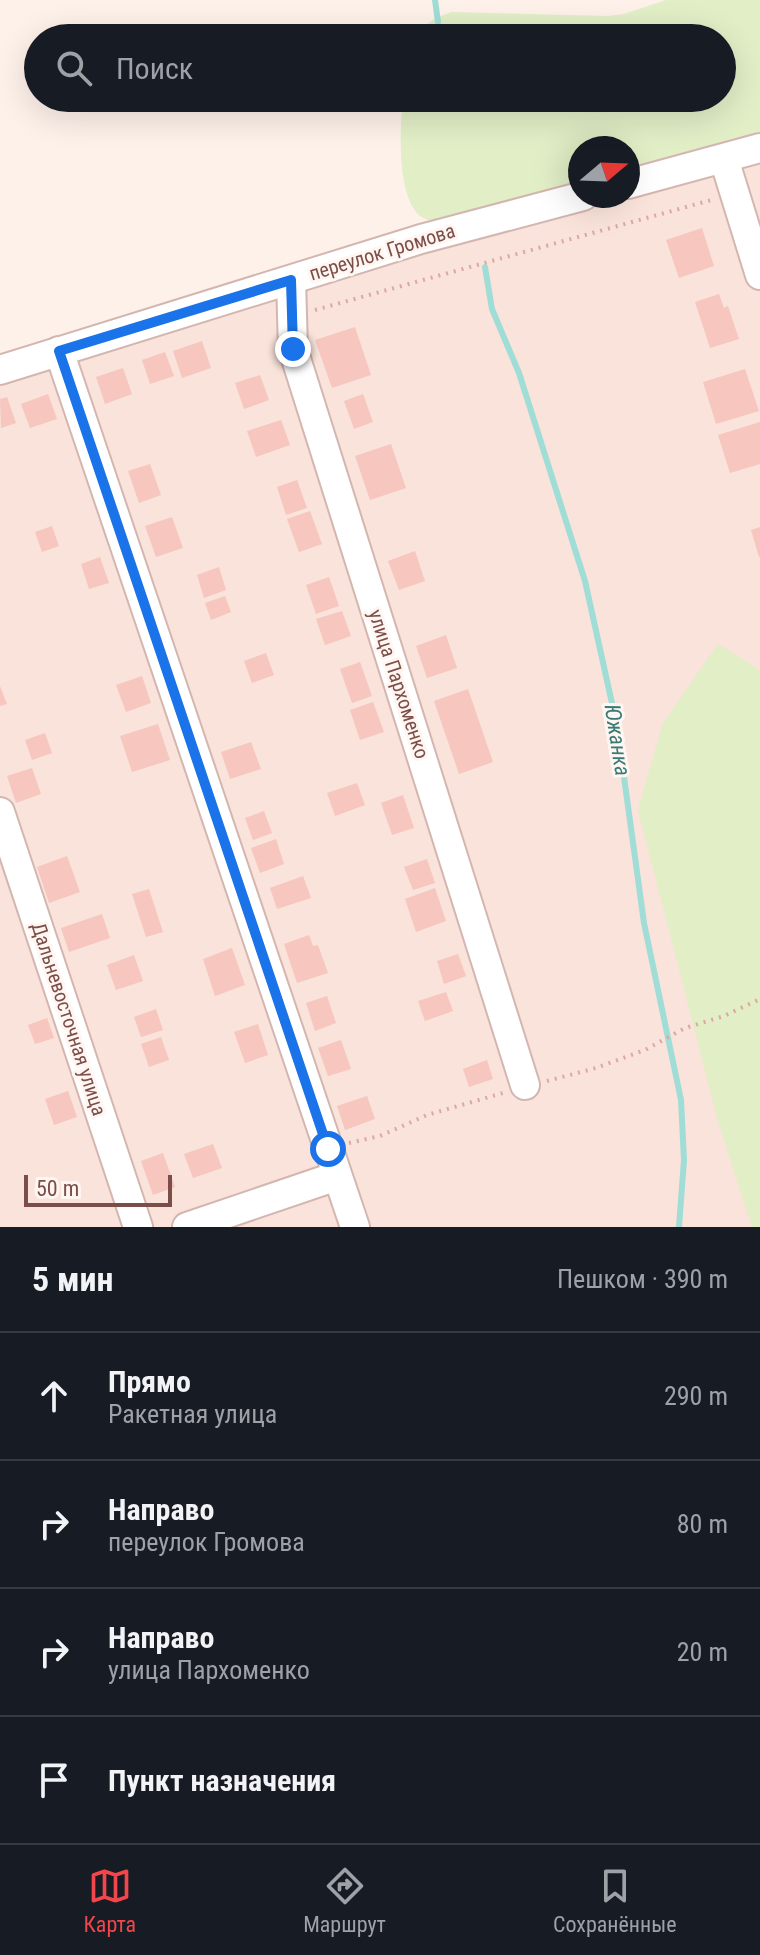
<!DOCTYPE html>
<html lang="ru">
<meta charset="utf-8">
<style>
body{margin:0;font-family:"Roboto Condensed",sans-serif;background:#20242c;color:#f1f3f6}
.compass{position:absolute;left:568px;top:136px;width:72px;height:72px;border-radius:50%;background:#171b24;box-shadow:0 8px 32px #0002;rotate:71deg}
.scale{position:absolute;left:24px;bottom:20px;width:148px;box-sizing:border-box;padding-left:8px;border:4px solid #7c4e4a;border-top:0;font-size:22px;line-height:28px;white-space:nowrap;color:#7c4e4a;-webkit-text-stroke:6px #fff6f2;paint-order:stroke}
.stop{position:absolute;width:24px;height:24px;margin:-18px;border:6px solid #1a73e8;border-radius:50%;background:#fff}
.stop.end{background:#1a73e8;border-color:#fff;box-shadow:0 2px 8px #0008}
.list{margin:0;padding:0;list-style:none}
h2{display:flex;justify-content:space-between;align-items:center;height:104px;margin:0;padding:0 32px;font-size:34px}
h2 small{font-size:26px;font-weight:400;color:#9ea1a6}
.list li{display:grid;grid-template-columns:52px 1fr auto;gap:24px;align-items:center;box-sizing:border-box;height:128px;padding:0 32px;border-top:2px solid #363941}
.list b{display:block;font-size:30px;white-space:nowrap}
.list p{margin:0;font-size:26px;white-space:nowrap;color:#9ea1a6}
.list em{font-size:26px;font-style:normal;color:#9ea1a6}
.icon{flex:none;width:44px;height:44px;fill:none;stroke:currentColor;stroke-width:2;stroke-linecap:round;stroke-linejoin:round}
.map{position:relative;flex:none;width:760px;height:1227px;overflow:hidden}
.search{position:absolute;background:#171b24;box-shadow:0 8px 32px #0002;left:24px;right:24px;top:24px;height:88px;display:flex;align-items:center;gap:20px;box-sizing:border-box;padding:0 28px;border-radius:44px;color:#9ea1a6;font-size:30px}
.sheet{height:616px;background:#171b24}
nav{display:flex;justify-content:space-around;align-items:center;box-sizing:border-box;height:112px;border-top:2px solid #363941;background:#171b24;font-size:22px;color:#9ea1a6}
nav a{display:grid;justify-items:center;gap:4px}
nav .on{color:#f1464c}
.map>svg:first-child{display:block}
</style>
<div class="map">
<svg width="760" height="1227" viewBox="0 0 760 1227">
<rect width="100%" height="100%" fill="#fef1ea"/>
<path fill="#f9e3da" d="M760,129v1098h-760v-874l465,-142 115,-15h48z"/>
<g fill="#e1eec6">
<path d="M666,0h94v137l-132,36v-25h-48v38l-143,38c-5,-3 -13,-5 -17,-8 -24,-21 -20,-89 -17,-118h319v-60h-306c8,-16 21,-21 36,-26l156,4 16,-2z"/>
<path d="M718,644l42,26v557h-8l-33,-102 -81,-315 25,-87z"/>
</g>
<g fill="none" stroke-linecap="round" stroke-linejoin="round">
<g stroke="#a0ddd7" stroke-width="6">
<path d="M435,0l3,22"/>
<path d="M485,267l7,42 27,64 66,208 32,145 27,197 37,177 3,60 -5,67"/>
</g>
</g>
<g fill="#f6c6bf">
<path d="M702,228l12,38 -35,12 -13,-38z"/>
<path d="M719,294l5,14 4,-2 11,33 -29,9 -15,-46z"/>
<path d="M355,327l16,48 -39,13 -17,-48z"/>
<path d="M202,341l9,27 -29,10 -9,-27z"/>
<path d="M165,352l9,24 -24,8 -8,-24z"/>
<path d="M123,368l9,26 -27,10 -9,-27z"/>
<path d="M745,369l14,42 -43,13 -13,-42z"/>
<path d="M260,375l9,25 -25,9 -9,-26z"/>
<path d="M48,394l9,25 -27,9 -9,-24z"/>
<path d="M363,394l10,28 -19,7 -10,-28z"/>
<path d="M7,397l9,26 -15,5 -1,-29z"/>
<path d="M281,420l9,25 -34,12 -9,-26z"/>
<path d="M760,422v42l-30,9 -12,-38z"/>
<path d="M391,444l15,44 -36,12 -15,-44z"/>
<path d="M150,464l11,31 -22,8 -11,-32z"/>
<path d="M297,480l10,28 -21,7 -9,-28z"/>
<path d="M310,511l12,33 -23,8 -12,-33z"/>
<path d="M172,517l11,31 -27,9 -11,-31z"/>
<path d="M52,526l7,20 -17,6 -7,-20z"/>
<path d="M760,527v30h-1l-8,-27z"/>
<path d="M415,551l10,30 -26,9 -11,-29z"/>
<path d="M100,557l9,26 -20,6 -8,-25z"/>
<path d="M219,567l7,23 -22,8 -7,-23z"/>
<path d="M329,577l10,29 -23,8 -10,-29z"/>
<path d="M225,596l6,16 -20,8 -6,-17z"/>
<path d="M342,611l9,25 -26,9 -9,-26z"/>
<path d="M446,635l11,33 -30,10 -11,-32z"/>
<path d="M266,653l8,22 -22,8 -8,-22z"/>
<path d="M360,662l12,34 -20,7 -12,-34z"/>
<path d="M142,676l9,27 -25,9 -10,-27z"/>
<path d="M0,686l7,18 -7,2z"/>
<path d="M468,689l25,73 -34,12 -25,-73z"/>
<path d="M373,702l11,30 -24,8 -10,-30z"/>
<path d="M158,724l12,36 -38,12 -12,-36z"/>
<path d="M45,733l7,20 -20,7 -7,-20z"/>
<path d="M251,742l10,27 -31,10 -9,-27z"/>
<path d="M32,768l9,26 -25,9 -9,-27z"/>
<path d="M357,783l8,22 -30,11 -8,-23z"/>
<path d="M403,795l11,33 -22,7 -11,-32z"/>
<path d="M264,811l8,22 -19,7 -8,-22z"/>
<path d="M276,839l8,25 -24,9 -9,-25z"/>
<path d="M67,856l13,36 -31,11 -12,-36z"/>
<path d="M427,859l8,24 -22,7 -9,-23z"/>
<path d="M303,876l8,22 -34,11 -7,-21z"/>
<path d="M435,888l11,33 -30,11 -11,-33z"/>
<path d="M149,889l14,43 -17,5 -14,-43z"/>
<path d="M102,914l8,24 -41,14 -8,-24z"/>
<path d="M309,935l4,11 5,-1 10,28 -31,10 -13,-39z"/>
<path d="M232,948l13,37 -30,11 -12,-37z"/>
<path d="M458,954l8,22 -22,8 -7,-23z"/>
<path d="M134,955l9,26 -27,9 -9,-25z"/>
<path d="M446,992l7,19 -28,10 -7,-20z"/>
<path d="M327,996l9,27 -21,8 -9,-28z"/>
<path d="M156,1009l7,21 -22,7 -7,-20z"/>
<path d="M47,1018l7,20 -19,6 -7,-19z"/>
<path d="M258,1024l10,31 -23,8 -11,-31z"/>
<path d="M161,1037l8,23 -20,7 -8,-23z"/>
<path d="M341,1040l10,29 -23,7 -10,-28z"/>
<path d="M487,1060l6,19 -24,8 -6,-18z"/>
<path d="M68,1091l9,26 -23,8 -9,-26z"/>
<path d="M367,1096l8,23 -30,11 -8,-24z"/>
<path d="M213,1144l9,24 -29,10 -9,-24z"/>
<path d="M163,1153l12,34 -22,8 -12,-34z"/>
</g>
<g fill="none" stroke-linecap="round" stroke-linejoin="round">
<defs>
<g id="minor">
<path d="M724,159l36,116"/>
<path d="M628,184l132,-36"/>
<path d="M291,280l2,69 232,736"/>
<path d="M59,351l296,876"/>
<path d="M0,370l421,-131 162,-43"/>
<path d="M0,812l138,415"/>
<path d="M187,1227l150,-51"/>
</g>
</defs>
<use href="#minor" stroke="#d4b6b0" stroke-width="32"/>
<g stroke="#dca8a1" stroke-width="4" stroke-dasharray="2 6" stroke-linecap="butt">
<path d="M315,310l400,-111"/>
<path d="M547,1081l49,-13 49,-18 40,-22 39,-12 36,-17"/>
<path d="M349,1143l31,-7 47,-21 76,-22"/>
</g>
<use href="#minor" stroke="#fff" stroke-width="28"/>
</g>
<g fill="none" stroke-linecap="round" stroke-linejoin="round">
<path stroke="#1a73e8" stroke-width="10" d="M293,349l-2,-69 -232,71 269,798"/>
</g>
<g text-anchor="middle" stroke-width="6" stroke-linejoin="round" paint-order="stroke">
<g font-size="20" fill="#7c4e4a" stroke="#fff6f2">
<text transform="translate(382 252) rotate(-17)" y="7">переулок Громова</text>
<text transform="translate(399 684) rotate(72)" y="7">улица Пархоменко</text>
<text transform="translate(69 1019) rotate(72)" y="7">Дальневосточная улица</text>
</g>
<g font-size="22" font-style="italic" fill="#387b74" stroke="#fff6f2">
<text transform="translate(618 740) rotate(81)" y="8">Южанка</text>
</g>
</g>
</svg>
<svg class="compass" viewBox="-18 -18 36 36"><path d="M0-13l5 13h-10z" fill="#e53935"/><path d="M0 13l5-13h-10z" fill="#9ea1a6"/></svg>
<div class="scale">50 m</div>
<div class="stop" style="left:328px;top:1149px"></div>
<div class="stop end" style="left:293px;top:349px"></div>
<div class="search"><svg class="icon" aria-label="search" viewBox="0 0 24 24"><circle cx="10" cy="10" r="6"/><path d="M15 15l6 6"/></svg>Поиск</div>
</div>
<section class="sheet">
<h2>5 мин<small>Пешком · 390 m</small></h2>
<ul class="list">
<li><svg class="icon" aria-label="ahead" viewBox="0 0 24 24"><path d="M12 20V5M6 11l6-6 6 6"/></svg><div><b>Прямо</b><p>Ракетная улица</p></div><em>290 m</em></li>
<li><svg class="icon" aria-label="right" viewBox="0 0 24 24"><path d="M7 20v-9h11M14 6l5 5-5 5"/></svg><div><b>Направо</b><p>переулок Громова</p></div><em>80 m</em></li>
<li><svg class="icon" aria-label="right" viewBox="0 0 24 24"><path d="M7 20v-9h11M14 6l5 5-5 5"/></svg><div><b>Направо</b><p>улица Пархоменко</p></div><em>20 m</em></li>
<li><svg class="icon" aria-label="arrive" viewBox="0 0 24 24"><path d="M6 21V4h12l-3 4 3 4H6"/></svg><div><b>Пункт назначения</b></div></li>
</ul>
</section>
<nav>
<a class="on"><svg class="icon" aria-label="map" viewBox="0 0 24 24"><path d="M3 6l6-2 6 2 6-2v14l-6 2-6-2-6 2zM9 4v14M15 6v14"/></svg>Карта</a>
<a><svg class="icon" aria-label="directions" viewBox="0 0 24 24"><path d="M12 3l9 9-9 9-9-9zM9 14v-3h6M13 9l2 2-2 2"/></svg>Маршрут</a>
<a><svg class="icon" aria-label="saved" viewBox="0 0 24 24"><path d="M7 4h10v16l-5-4-5 4z"/></svg>Сохранённые</a>
</nav>
